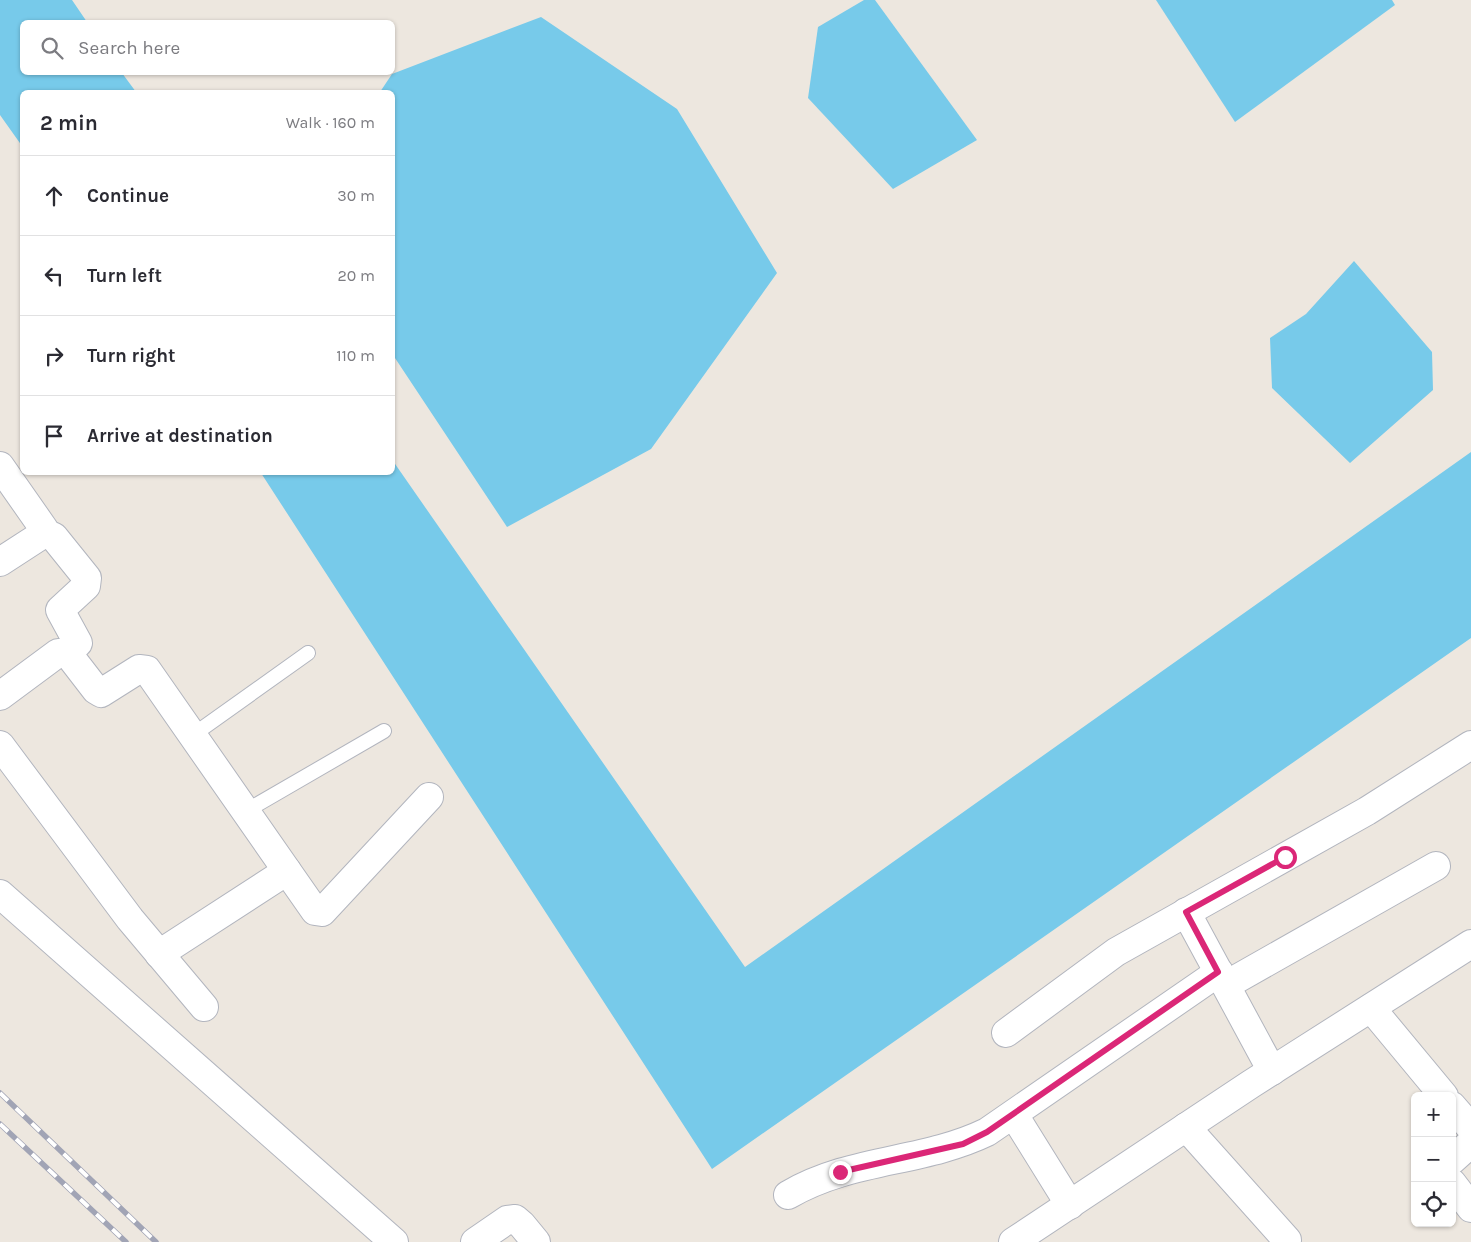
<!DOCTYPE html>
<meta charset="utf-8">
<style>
body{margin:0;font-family:Karla,sans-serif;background:#f2f2f3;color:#2b2b33}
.controls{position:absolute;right:15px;bottom:15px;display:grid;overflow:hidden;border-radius:8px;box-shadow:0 1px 4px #0004}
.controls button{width:45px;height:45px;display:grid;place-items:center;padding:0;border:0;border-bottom:1px solid #e1e1e2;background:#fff;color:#2b2b33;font:25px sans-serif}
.stop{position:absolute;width:15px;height:15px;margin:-11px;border:4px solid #db2777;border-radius:50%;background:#fff}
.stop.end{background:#db2777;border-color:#fff;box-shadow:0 1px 5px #0008}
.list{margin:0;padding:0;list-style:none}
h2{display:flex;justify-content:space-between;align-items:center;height:65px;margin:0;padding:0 20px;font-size:21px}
h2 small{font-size:16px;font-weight:400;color:#7c7c81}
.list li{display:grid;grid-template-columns:32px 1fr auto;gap:15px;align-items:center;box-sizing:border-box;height:80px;padding:0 20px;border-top:1px solid #e1e1e2}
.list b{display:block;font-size:19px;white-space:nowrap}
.list em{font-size:16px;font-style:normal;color:#7c7c81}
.icon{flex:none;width:28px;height:28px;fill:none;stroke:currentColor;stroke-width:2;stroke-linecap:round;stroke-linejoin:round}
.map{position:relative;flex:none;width:1471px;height:1242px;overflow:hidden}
.search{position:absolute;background:#fff;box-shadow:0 1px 4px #0004;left:20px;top:20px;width:375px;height:55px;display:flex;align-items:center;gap:12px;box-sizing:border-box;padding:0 18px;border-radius:8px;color:#7c7c81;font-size:19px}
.panel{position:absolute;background:#fff;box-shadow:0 1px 4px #0004;left:20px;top:90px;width:375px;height:385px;border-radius:8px}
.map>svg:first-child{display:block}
</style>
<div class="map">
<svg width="1471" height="1242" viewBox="0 0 1471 1242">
<rect width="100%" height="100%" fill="#ede7df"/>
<g fill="#77caea">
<path d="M0,0h72l15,22h-65v50l100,1 14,19h-114v54l-22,-31z"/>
<path d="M864,0h11l102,140 -84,49 -85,-91 10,-71z"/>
<path d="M1156,0h236l3,5 -160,117z"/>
<path d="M541,17l136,92 100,164 -126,176 -144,78 -114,-172 -1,-263h-12l12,-18z"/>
<path d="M1354,261l78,91 1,38 -83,73 -78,-75 -2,-50 36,-24z"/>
<path d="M1471,452v186l-759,531 -451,-696 131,-1 1,-11 352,506z"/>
</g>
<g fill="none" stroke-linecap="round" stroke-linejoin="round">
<defs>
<g id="service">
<path d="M193,735l115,-82"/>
<path d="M246,811l138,-80"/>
</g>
<g id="minor">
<path d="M0,466l44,63 -4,7 -40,26"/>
<path d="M43,532l11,5 33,41 -1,8 -26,24 18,33 -8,7 -1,5 27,35 5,3 38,-24 8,1 168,241 7,1 107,-115"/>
<path d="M0,696l58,-43h11"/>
<path d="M0,745l130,174 74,88"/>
<path d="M0,894l394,348"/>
<path d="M1186,912l86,159"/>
<path d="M159,954l128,-83"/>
<path d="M1226,985l210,-119"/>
<path d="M1371,1008l73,88"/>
<path d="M1006,1033l110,-81 251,-141 104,-66"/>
<path d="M1452,1106l19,22"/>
<path d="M1014,1115l56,90"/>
<path d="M1186,1127l101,113"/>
<path d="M1452,1160l19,-17"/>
<path d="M1452,1183l19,25"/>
<path d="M788,1195c63,-37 135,-32 199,-63l232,-160"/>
<path d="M475,1242l32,-22 8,-1 7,6 14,17"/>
<path d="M1013,1242l238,-158 220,-140"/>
</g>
</defs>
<use href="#service" stroke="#b2b5be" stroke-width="16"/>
<use href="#minor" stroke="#b2b5be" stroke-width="30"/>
<use href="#service" stroke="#fff" stroke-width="14"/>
<use href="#minor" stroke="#fff" stroke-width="28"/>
<defs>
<g id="rail">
<path d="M0,1093l156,149"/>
<path d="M0,1124l126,118"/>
</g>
</defs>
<use href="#rail" stroke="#a1a4b5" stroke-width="5.5"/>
<use href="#rail" stroke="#fff" stroke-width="4" stroke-dasharray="11" stroke-linecap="butt"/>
</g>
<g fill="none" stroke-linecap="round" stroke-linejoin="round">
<path stroke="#db2777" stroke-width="6" d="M840,1172l123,-28 24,-12 231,-160 -32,-60 99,-55"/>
</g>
</svg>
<div class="controls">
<button>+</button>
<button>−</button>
<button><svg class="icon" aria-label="locate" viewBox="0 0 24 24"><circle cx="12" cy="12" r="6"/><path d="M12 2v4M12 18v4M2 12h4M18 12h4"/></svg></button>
</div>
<div class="stop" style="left:1285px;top:857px"></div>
<div class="stop end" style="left:840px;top:1172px"></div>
<div class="search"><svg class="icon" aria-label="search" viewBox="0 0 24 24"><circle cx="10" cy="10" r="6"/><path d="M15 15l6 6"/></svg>Search here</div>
<section class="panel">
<h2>2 min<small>Walk · 160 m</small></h2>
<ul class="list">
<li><svg class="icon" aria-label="ahead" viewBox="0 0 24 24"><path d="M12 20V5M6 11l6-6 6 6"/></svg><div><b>Continue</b></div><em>30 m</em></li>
<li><svg class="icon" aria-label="left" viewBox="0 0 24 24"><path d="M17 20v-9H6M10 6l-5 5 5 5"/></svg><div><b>Turn left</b></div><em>20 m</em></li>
<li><svg class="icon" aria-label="right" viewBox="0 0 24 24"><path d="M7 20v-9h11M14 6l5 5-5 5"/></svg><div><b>Turn right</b></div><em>110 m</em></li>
<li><svg class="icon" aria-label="arrive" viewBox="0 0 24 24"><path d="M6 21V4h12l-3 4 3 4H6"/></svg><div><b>Arrive at destination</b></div></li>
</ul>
</section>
</div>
